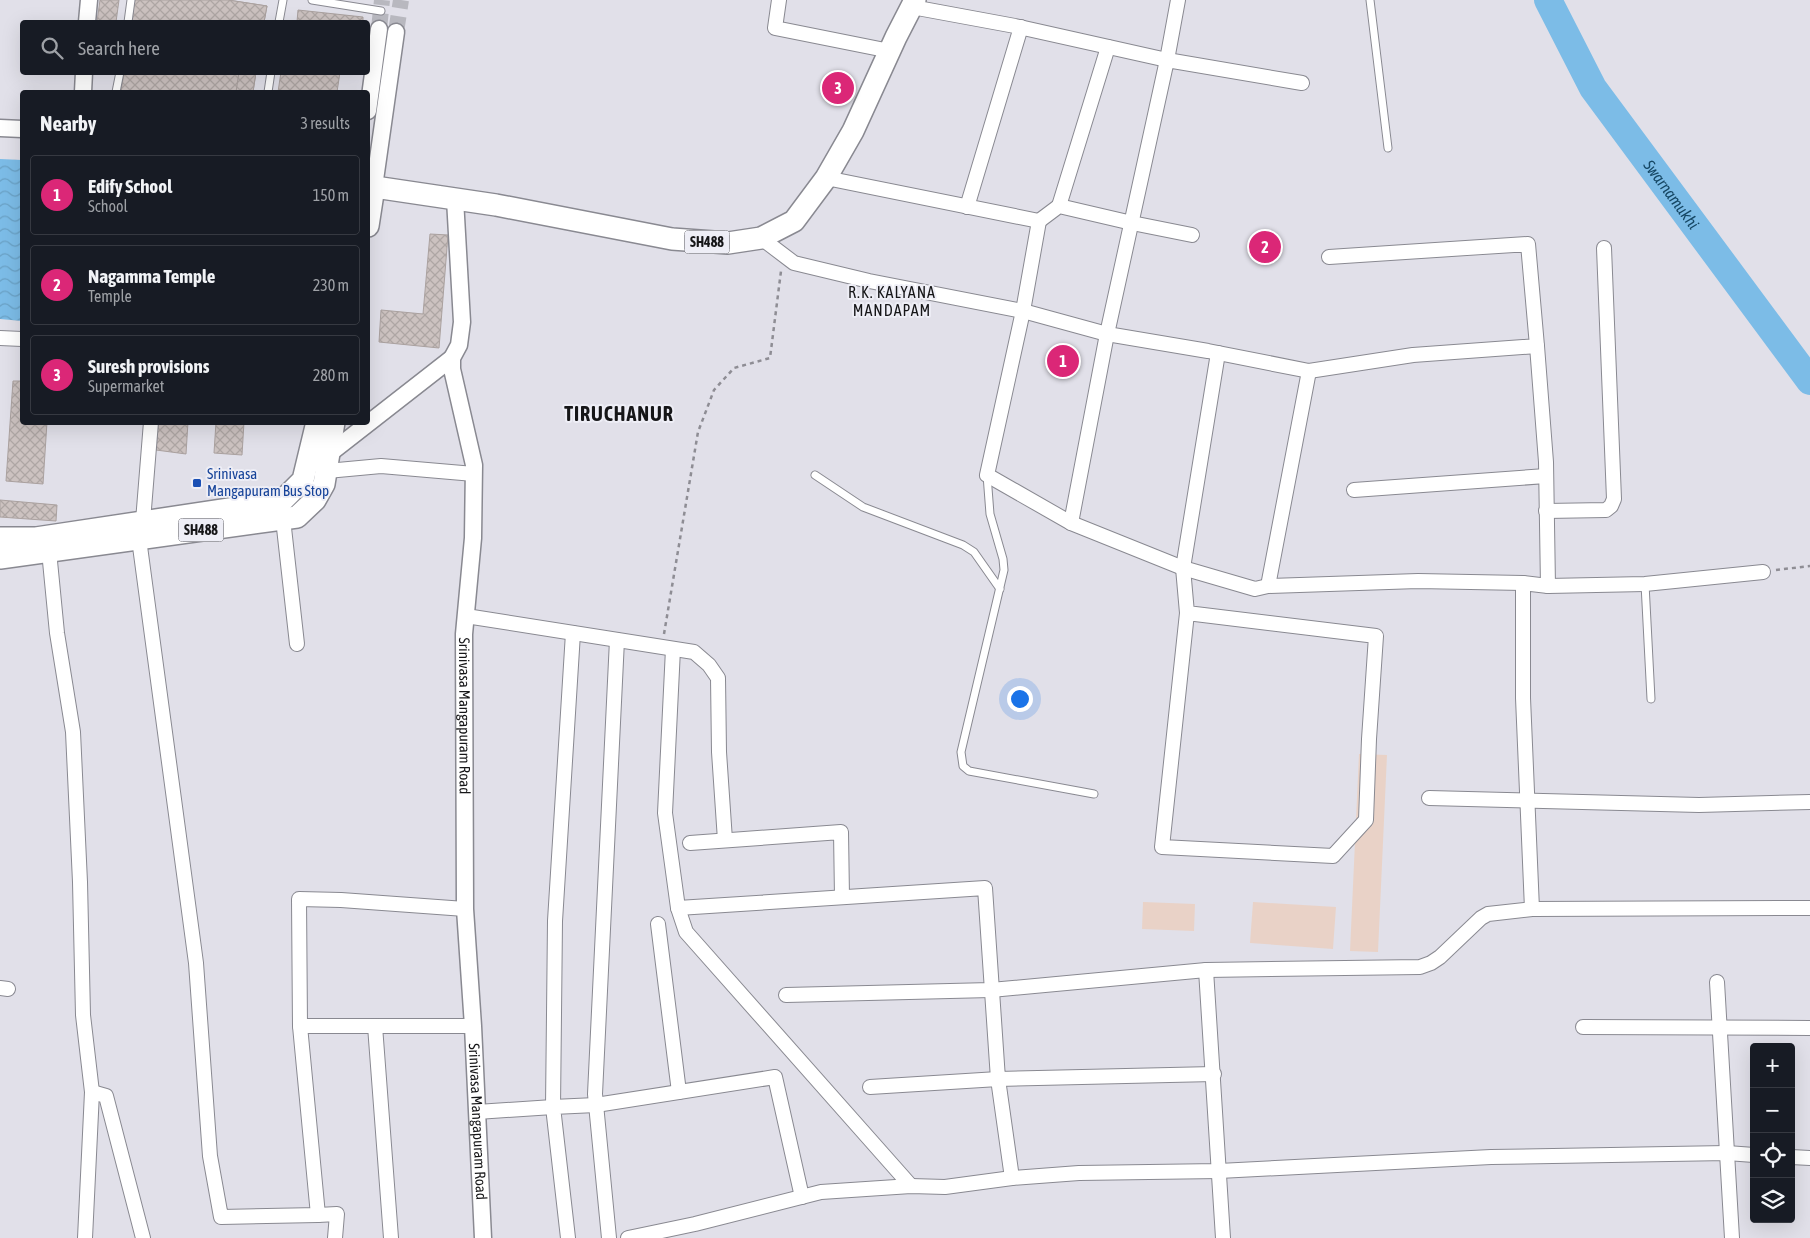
<!DOCTYPE html>
<meta charset="utf-8">
<style>
body{margin:0;font-family:"Asap Condensed",sans-serif;background:#20242c;color:#f1f3f6}
.controls{position:absolute;right:15px;bottom:15px;display:grid;overflow:hidden;border-radius:5px;box-shadow:0 5px 20px #0002}
.controls button{width:45px;height:45px;display:grid;place-items:center;padding:0;border:0;border-bottom:1px solid #363941;background:#171b24;color:#f1f3f6;font:25px sans-serif}
.you{position:absolute;left:1019px;top:698px;width:18px;height:18px;margin:-12px;border:4px solid #fff;border-radius:50%;background:#1a73e8;box-shadow:0 0 0 8px #1a73e833}
.badge{display:grid;place-items:center;width:32px;height:32px;border-radius:50%;background:#db2777;color:#fff;font-size:16px;font-weight:700}
.pin{position:absolute;translate:-50% -50%;border:2px solid #fff;box-shadow:0 1px 5px #0006}
.list{margin:0;padding:0;list-style:none}
h2{display:flex;justify-content:space-between;align-items:center;height:65px;margin:0;padding:0 20px;font-size:21px}
h2 small{font-size:16px;font-weight:400;color:#9ea1a6}
.list li{display:grid;grid-template-columns:32px 1fr auto;gap:15px;align-items:center;box-sizing:border-box;height:80px;margin:0 10px 10px;padding:0 10px;border:1px solid #363941;border-radius:5px}
.list b{display:block;font-size:19px;white-space:nowrap}
.list p{margin:0;font-size:16px;white-space:nowrap;color:#9ea1a6}
.list em{font-size:16px;font-style:normal;color:#9ea1a6}
.icon{flex:none;width:28px;height:28px;fill:none;stroke:currentColor;stroke-width:2;stroke-linecap:round;stroke-linejoin:round}
.map{position:relative;flex:none;width:1810px;height:1238px;overflow:hidden}
.search{position:absolute;background:#171b24;box-shadow:0 5px 20px #0002;left:20px;top:20px;width:350px;height:55px;display:flex;align-items:center;gap:12px;box-sizing:border-box;padding:0 18px;border-radius:5px;color:#9ea1a6;font-size:19px}
.panel{position:absolute;background:#171b24;box-shadow:0 5px 20px #0002;left:20px;top:90px;width:350px;height:335px;border-radius:5px}
.map>svg:first-child{display:block}
</style>
<div class="map">
<svg width="1810" height="1238" viewBox="0 0 1810 1238">
<defs>
<pattern id="water-waves" width="16" height="10" patternUnits="userSpaceOnUse" patternTransform="scale(1.25)"><rect width="16" height="10" fill="#7cbce7"/><path d="M0 5q4-4 8 0t8 0" fill="none" stroke="#6aa1c5"/></pattern>
<pattern id="building-cross-hatch" width="8" height="8" patternUnits="userSpaceOnUse" patternTransform="scale(1.25)"><rect width="8" height="8" fill="#ccc2c0"/><path d="M0 0l8 8M0 8l8-8" fill="none" stroke="#aea6a4"/></pattern>
</defs>
<rect width="100%" height="100%" fill="#e1e0e9"/>
<g fill="#e9d2c7">
<path d="M1359,754l28,1 -9,197 -28,-1z"/>
<path d="M1143,902l52,2 -1,27 -52,-2z"/>
<path d="M1253,902l83,5 -3,42 -83,-6z"/>
</g>
<path fill="url(#water-waves)" d="M0,159l22,1v161l-22,-2z"/>
<g fill="none" stroke-linecap="round" stroke-linejoin="round">
<path stroke="#7cbce7" stroke-width="28" id="s1" d="M1548,0l45,88 217,293"/>
</g>
<g fill="url(#building-cross-hatch)" stroke="#aaa19f">
<path d="M100,0h19l-3,22h-19z"/>
<path d="M135,0h93l39,6 -3,16h-57l1,-9 -9,-1 -1,10h-67z"/>
<path d="M135,0h93l39,6 -3,16h-133z"/>
<path d="M298,10l65,7v5h-66z"/>
<path d="M124,72h108l-4,20h-76l1,-10 -15,-2 -2,12h-15z"/>
<path d="M124,72h132l-3,20h-132z"/>
<path d="M239,72h17l-3,20h-17z"/>
<path d="M281,72h59l-3,20h-59z"/>
<path d="M430,234l18,1 -9,113 -60,-6 2,-32 42,4z"/>
<path d="M13,381h9v41h25l-4,62 -37,-3z"/>
<path d="M158,422h30l-2,32 -30,-4z"/>
<path d="M216,422h28l-2,33 -28,-2z"/>
<path d="M0,500l57,5 -1,16 -56,-4z"/>
</g>
<g fill="none" stroke-linecap="round" stroke-linejoin="round">
<g stroke="#b8b8bf" stroke-width="16" stroke-dasharray="16 8" stroke-linecap="butt">
<path d="M379,29l3,-29"/>
<path d="M396,32l5,-32"/>
</g>
<defs>
<g id="service">
<path d="M312,0l69,11"/>
<path d="M1370,0l18,148"/>
<path d="M128,22l3,-22"/>
<path d="M279,22l4,-22"/>
<path d="M116,92l4,-20"/>
<path d="M268,92l3,-20"/>
<path d="M815,475l48,32 100,38 11,7 26,37"/>
<path d="M987,475l3,39 13,45 1,11 -43,182 2,14 6,5 125,23"/>
<path d="M1645,584l6,115"/>
</g>
<g id="minor">
<path d="M779,0l-4,28 115,23"/>
<path d="M912,7l103,19 152,34 11,-60"/>
<path d="M826,178l213,43 -16,90 -36,164 84,48 112,45 72,21 13,-3 150,-5 105,2"/>
<path d="M1059,206l49,-159"/>
<path d="M967,207l54,-180"/>
<path d="M1039,221l20,-15 73,17 60,12"/>
<path d="M761,238l33,25 75,18 154,30 84,23 101,17 101,20 104,-16 124,-9 -9,-102 -199,13"/>
<path d="M0,338l22,1"/>
<path d="M327,471l54,-5 93,8"/>
<path d="M1354,490l192,-14"/>
<path d="M1546,511l60,-1 5,-4 3,-7 -10,-251"/>
<path d="M283,519l14,125"/>
<path d="M143,521l8,-99"/>
<path d="M1071,523l36,-189 60,-274 135,23"/>
<path d="M139,539l57,424 14,193 11,61 97,-2 -18,-189 -1,-127 42,1 124,9"/>
<path d="M49,551l8,82 16,99 7,150 3,133 9,77 -7,146"/>
<path d="M1268,586l41,-215"/>
<path d="M1548,586l97,-2 118,-12"/>
<path d="M1187,613l-25,234 171,9 33,-36 3,-81 7,-103 -189,-23 -4,-45 35,-215"/>
<path d="M466,616l228,36 15,13 9,13 1,74 6,88"/>
<path d="M673,649l-8,164 13,95 8,24 225,254"/>
<path d="M1429,798l270,7 111,-3"/>
<path d="M690,843l151,-11 1,65"/>
<path d="M678,908l307,-20 13,191 216,-5"/>
<path d="M1532,909l-9,-211v-115l25,3 -2,-124 -9,-116"/>
<path d="M658,924l21,168"/>
<path d="M1206,970l17,268"/>
<path d="M1717,982l15,256"/>
<path d="M0,988l8,1"/>
<path d="M786,995l205,-5 215,-20 214,-3 11,-4 9,-6 41,-39 7,-4 44,-5 278,-1"/>
<path d="M300,1026h173"/>
<path d="M375,1026l16,212"/>
<path d="M1583,1027l227,1"/>
<path d="M870,1087l128,-8 14,99"/>
<path d="M92,1092l14,4 37,142"/>
<path d="M477,1112l76,-5 2,-186 18,-288"/>
<path d="M1791,1157l19,1"/>
<path d="M318,1215l19,-1 -2,24"/>
<path d="M568,1238l-15,-131 43,-2 179,-28 27,120"/>
<path d="M609,1238l-14,-144 22,-454"/>
<path d="M628,1238l67,-14 126,-32 90,-6 34,1 67,-9 67,-5 140,-2 272,-14 236,-4 27,2"/>
</g>
<g id="tertiary">
<path d="M87,22l2,-22"/>
<path d="M83,92l1,-20"/>
<path d="M368,111l11,-82"/>
<path d="M0,128l22,1"/>
<path d="M374,187l22,-155"/>
<path id="s2" d="M455,199l7,123 -3,23 -7,13v11l22,96 -1,73 -9,96 1,275 8,117 10,212"/>
<path d="M329,454l123,-96"/>
</g>
<g id="primary">
<path d="M368,186l128,19 176,34 56,4 33,-5 33,-17 32,-43 27,-47 43,-94 19,-37"/>
<path d="M368,226l6,-39"/>
<path d="M0,538h36l246,-37 21,-21 14,-58"/>
<path d="M0,558l297,-41 18,-17 9,-16 10,-62"/>
</g>
</defs>
<use href="#service" stroke="#898991" stroke-width="9"/>
<use href="#minor" stroke="#898991" stroke-width="16"/>
<use href="#tertiary" stroke="#898991" stroke-width="19"/>
<use href="#primary" stroke="#898991" stroke-width="24"/>
<g stroke="#8e8d94" stroke-width="2.5" stroke-dasharray="4 4" stroke-linecap="butt">
<path d="M1776,570l34,-4"/>
<path d="M664,634l34,-202 16,-42 20,-22 36,-10 11,-87"/>
</g>
<use href="#service" stroke="#fff" stroke-width="7"/>
<use href="#minor" stroke="#fff" stroke-width="14"/>
<use href="#tertiary" stroke="#fff" stroke-width="16"/>
<use href="#primary" stroke="#fff" stroke-width="21"/>
</g>
<rect fill="#1a4fb4" stroke="#eeeef6" stroke-width="2" x="192" y="478" width="10" height="10" rx="2.5"/>
<g text-anchor="middle" stroke-width="4" stroke-linejoin="round" paint-order="stroke">
<g fill="#eeeef6" stroke="#57575b" stroke-width="1">
<rect x="684.5" y="230.5" width="45" height="23" rx="4"/>
<rect x="178.5" y="518.5" width="45" height="23" rx="4"/>
</g>
<g font-size="14" font-weight="bold" fill="#161618">
<text x="707" y="247">SH488</text>
<text x="201" y="535">SH488</text>
</g>
<g font-size="15" fill="#164399" stroke="#eeeef6" text-anchor="start">
<text x="207" y="479">Srinivasa<tspan x="207" dy="17">Mangapuram Bus Stop</tspan></text>
</g>
<g font-size="15" fill="#161618" stroke="#eeeef6">
<text dy="5" stroke="none"><textPath href="#s2" startOffset="522">Srinivasa Mangapuram Road</textPath></text>
<text dy="5" stroke="none"><textPath href="#s2" startOffset="928">Srinivasa Mangapuram Road</textPath></text>
</g>
<g font-size="16" font-style="italic" fill="#164764" stroke="#eeeef6">
<text dy="6" stroke="none"><textPath href="#s1" startOffset="231">Swarnamukhi</textPath></text>
</g>
<g font-size="16" letter-spacing="1" fill="#161618" stroke="#eeeef6">
<text x="892" y="298">R.K. KALYANA<tspan x="892" dy="18">MANDAPAM</tspan></text>
</g>
<g font-size="20" font-weight="bold" letter-spacing="1" fill="#161618" stroke="#eeeef6">
<text x="619" y="421">TIRUCHANUR</text>
</g>
</g>
</svg>
<div class="controls">
<button>+</button>
<button>−</button>
<button><svg class="icon" aria-label="locate" viewBox="0 0 24 24"><circle cx="12" cy="12" r="6"/><path d="M12 2v4M12 18v4M2 12h4M18 12h4"/></svg></button>
<button><svg class="icon" aria-label="layers" viewBox="0 0 24 24"><path d="M12 4l9 5-9 5-9-5zM3 14l9 5 9-5"/></svg></button>
</div>
<div class="you"></div>
<div class="pin badge" style="left:1063px;top:361px">1</div>
<div class="pin badge" style="left:1265px;top:247px">2</div>
<div class="pin badge" style="left:838px;top:88px">3</div>
<div class="search"><svg class="icon" aria-label="search" viewBox="0 0 24 24"><circle cx="10" cy="10" r="6"/><path d="M15 15l6 6"/></svg>Search here</div>
<section class="panel">
<h2>Nearby<small>3 results</small></h2>
<ul class="list">
<li><span class="badge">1</span><div><b>Edify School</b><p>School</p></div><em>150 m</em></li>
<li><span class="badge">2</span><div><b>Nagamma Temple</b><p>Temple</p></div><em>230 m</em></li>
<li><span class="badge">3</span><div><b>Suresh provisions</b><p>Supermarket</p></div><em>280 m</em></li>
</ul>
</section>
</div>
